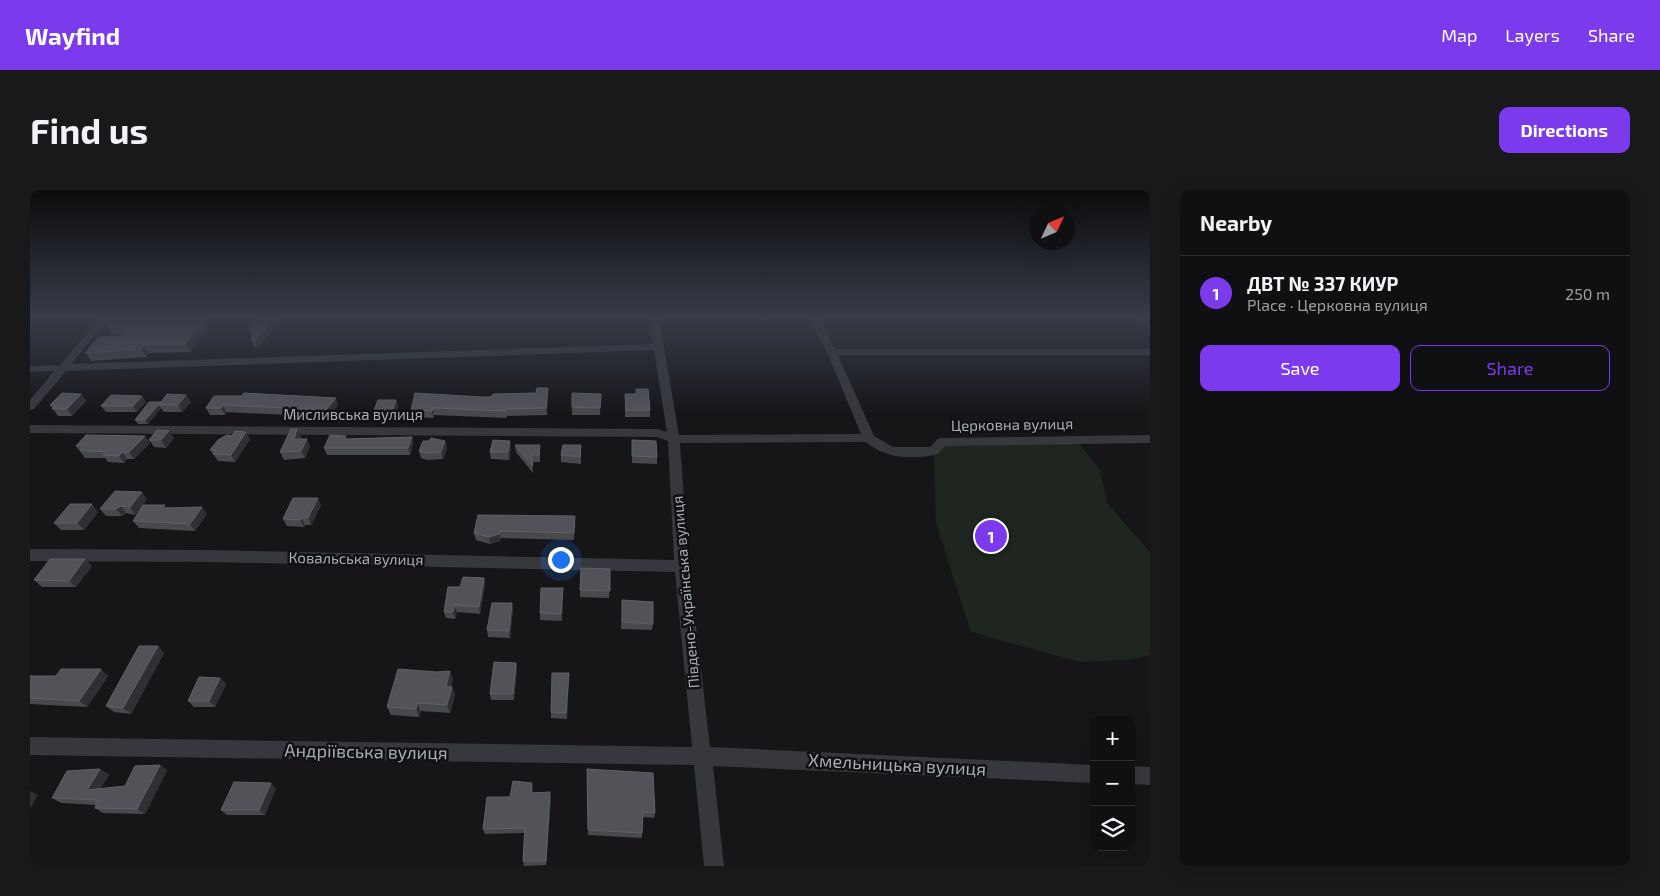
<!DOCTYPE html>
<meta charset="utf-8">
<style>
body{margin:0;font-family:"Exo 2",sans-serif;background:#19191b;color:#f1f3f6}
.controls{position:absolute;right:15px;bottom:15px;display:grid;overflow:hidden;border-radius:10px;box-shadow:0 5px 20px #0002}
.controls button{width:45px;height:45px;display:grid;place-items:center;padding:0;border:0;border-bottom:1px solid #303032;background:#101012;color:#f1f3f6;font:25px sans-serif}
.compass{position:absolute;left:1000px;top:15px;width:45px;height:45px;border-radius:50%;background:#101012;box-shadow:0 5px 20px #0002;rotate:46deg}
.you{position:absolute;left:530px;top:369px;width:18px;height:18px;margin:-12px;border:4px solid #fff;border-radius:50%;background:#1a73e8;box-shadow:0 0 0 8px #1a73e833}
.badge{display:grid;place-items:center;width:32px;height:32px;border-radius:50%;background:#7c3aed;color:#fff;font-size:16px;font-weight:700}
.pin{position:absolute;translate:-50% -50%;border:2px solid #fff;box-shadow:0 1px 5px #0006}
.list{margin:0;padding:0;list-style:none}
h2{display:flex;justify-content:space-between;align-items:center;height:65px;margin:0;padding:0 20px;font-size:21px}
h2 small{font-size:16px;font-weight:400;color:#9c9d9f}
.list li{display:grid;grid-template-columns:32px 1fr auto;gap:15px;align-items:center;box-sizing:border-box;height:75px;padding:0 20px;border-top:1px solid #303032}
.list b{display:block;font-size:19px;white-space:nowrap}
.list p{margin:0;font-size:16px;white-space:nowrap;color:#9c9d9f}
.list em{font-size:16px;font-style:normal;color:#9c9d9f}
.actions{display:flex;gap:10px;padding:15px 20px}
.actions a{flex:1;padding:11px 0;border:1px solid #7c3aed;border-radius:10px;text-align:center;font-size:18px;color:#7c3aed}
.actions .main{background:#7c3aed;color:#fff}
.icon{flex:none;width:28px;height:28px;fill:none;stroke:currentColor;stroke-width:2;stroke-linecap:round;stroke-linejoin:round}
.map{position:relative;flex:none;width:1120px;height:676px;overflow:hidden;border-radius:10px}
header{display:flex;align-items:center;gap:30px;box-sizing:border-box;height:70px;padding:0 25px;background:#7c3aed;color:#fff}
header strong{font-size:24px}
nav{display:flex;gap:28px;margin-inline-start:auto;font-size:18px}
.intro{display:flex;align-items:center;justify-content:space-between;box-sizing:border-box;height:120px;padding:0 30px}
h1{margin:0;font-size:35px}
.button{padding:12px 22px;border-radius:10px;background:#7c3aed;color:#fff;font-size:18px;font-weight:700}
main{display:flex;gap:30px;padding:0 30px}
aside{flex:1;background:#101012;border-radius:10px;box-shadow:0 5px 20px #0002}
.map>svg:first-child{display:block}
</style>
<header>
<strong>Wayfind</strong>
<nav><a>Map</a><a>Layers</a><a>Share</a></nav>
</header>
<div class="intro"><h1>Find us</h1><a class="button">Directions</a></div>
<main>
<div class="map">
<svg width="1120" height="676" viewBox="0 0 1120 676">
<rect width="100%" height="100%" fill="#161618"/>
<path fill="#1e261f" d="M1047,251l23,29 7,33 43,49v103l-22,5 -48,2 -109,-30 -35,-109 -2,-72 8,-9z"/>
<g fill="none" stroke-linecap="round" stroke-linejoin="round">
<g fill="#37383d" fill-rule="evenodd">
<path d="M70,128h9l-38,46 582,-20 -4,-26h10l20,117 182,-1 -34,-82 -18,-34h10l16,31h315v6h-312l36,81 19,11h37l8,-8 4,-1 208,-3v8l-205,3 -7,8c-23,6 -53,5 -72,-12l-186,1 9,123 21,181 384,18v18l-381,-17 11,100h-20l-10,-101 -664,-10v-18l662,10 -17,-175 -471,-10 -174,-1v-12l174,1 470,10 -6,-119 -11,-4 -627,-4v-8l628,4 9,3 -13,-82 -588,21 -32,38 -4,1v-10l24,-29 -24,1v-6l30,-1z"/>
<path d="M1105,128h10l5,4v8z"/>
<path d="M1101,576l19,1v18l-19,-1z"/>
</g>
</g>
<g fill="#47494d">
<path d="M84,128h90l-3,4h3l4,8 -18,22 -41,1 -3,4 -55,4 -5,-8 42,-19 -16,1 -5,-8z"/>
<path d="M231,128h19l-22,31 -4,-3 -3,-7 1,-3 -3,-6 11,-9z"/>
<path d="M518,198v7l-1,20 -40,1v2l-73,-3v3l-22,-1 -1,-7 71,-13 54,-4z"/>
<path d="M51,204l5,7 -14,15h-14l-8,-11z"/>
<path d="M571,204l-1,21h-28v-8z"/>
<path d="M595,204l25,16v7h-25z"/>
<path d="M112,206l4,6 -9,10h-31l-5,-6z"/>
<path d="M184,206l124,9 -9,12 -103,-5 -1,3h-15l-4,-7z"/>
<path d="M366,210l2,7 -4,11 -17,-1 -3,-7z"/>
<path d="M131,212h30l-9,10h-18l-3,-4 -13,16h-10l-3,-4z"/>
<path d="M202,246l18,3 -15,23 -17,-1 -8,-11z"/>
<path d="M271,247l-1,2 10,7 -5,12 -21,2 -4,-8z"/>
<path d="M382,247l1,7 -3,11h-83l-3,-7 23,-9z"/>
<path d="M144,248l-8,10 -12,-1 -5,-7z"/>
<path d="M602,250l25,17v7l-25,-1z"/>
<path d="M399,251h16l2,7 -4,11 -16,1 -6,-2 -2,-7z"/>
<path d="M120,253l-16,16h-7l-3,4 -16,-1 -3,-4h-20l-9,-12z"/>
<path d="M485,255l25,7v10h-8l1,11 -17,-21z"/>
<path d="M551,255v19l-20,-2v-7z"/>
<path d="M481,258l-2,12 -18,-1 -1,-7z"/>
<path d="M117,309l-12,16 -9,-2 -4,3h-16l-6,-7z"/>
<path d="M291,315l-10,20h-6l-1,2 -17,-1 -4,-7z"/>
<path d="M137,318l40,6 -12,17 -56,-3 -6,-7z"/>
<path d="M68,322l-14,18h-23l-7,-7z"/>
<path d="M545,333l-1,17 -73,-2 -1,3 -10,3 -14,-4 -2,-7z"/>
<path d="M62,376l-16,21h-34l-8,-7z"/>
<path d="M580,379l-1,29 -29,-1v-7z"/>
<path d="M454,388l1,7 -5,29 -23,-2 -2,7 -9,-1 -2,-6 16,-25z"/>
<path d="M533,398l-1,33 -22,-1v-7z"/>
<path d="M482,413l1,6 -3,29 -22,-1 -1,-7z"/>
<path d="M592,416l31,18 -1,6 -31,-1z"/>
<path d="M128,456l6,7 -33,61 -17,-2 -8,-6z"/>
<path d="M486,473l1,6 -3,31h-23l-1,-6z"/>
<path d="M539,483l-2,46 -16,-1v-6z"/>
<path d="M0,486h78l-21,31 -57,-3z"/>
<path d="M190,488l6,6 -11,23h-21l-6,-6z"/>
<path d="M423,489l-2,8h1l3,8 -5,18 -29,-2 -2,6 -28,-2 -4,-8z"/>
<path d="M130,575l7,5 -22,44 -42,-1 -8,-5 1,-3 -35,-2 -9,-5 48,-29 9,6 -9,14 25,-3z"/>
<path d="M557,579l68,44 -1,5 -11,-1 -1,16v5l-54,-3z"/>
<path d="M246,598l-11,27h-38l-6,-5z"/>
<path d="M503,598v5l18,5 -5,67 -22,1 -1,-5 1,-28 -39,1 -2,-5 27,-32z"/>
</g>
<g fill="#2f3033">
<path d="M164,128h10l-8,11 -4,-7z"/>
<path d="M243,128h7l-22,31 -3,-7z"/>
<path d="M174,132l4,8 -18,22 -5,-8z"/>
<path d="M114,155l5,8 -3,4 -5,-8z"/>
<path d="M518,198v7l-1,20 -1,-7z"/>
<path d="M51,204l5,7 -14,15 -5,-7z"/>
<path d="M156,205l5,7 -9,10 -4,-7z"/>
<path d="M112,206l4,6 -9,10 -4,-6z"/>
<path d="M306,208l2,7 -9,12 -3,-7z"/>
<path d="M366,210l2,7 -4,11 -2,-7z"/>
<path d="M131,212l-2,3 2,3 -13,16 -3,-4z"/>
<path d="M193,215l3,7 -1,3 -4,-7z"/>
<path d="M403,218l1,7v3l-2,-7z"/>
<path d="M267,239l4,8 -3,9 -4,-7z"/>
<path d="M139,241l5,7 -8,10 -5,-8z"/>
<path d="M216,242l4,7 -15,23 -4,-7z"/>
<path d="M115,246l5,7 -16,16 -5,-7z"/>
<path d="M382,247l1,7 -3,11 -2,-7z"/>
<path d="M277,249l3,7 -5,12 -4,-7z"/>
<path d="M415,251l2,7 -4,11 -2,-7z"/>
<path d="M480,251l1,7 -2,12 -1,-8z"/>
<path d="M92,262l5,7 -3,4 -5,-7z"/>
<path d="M112,302l5,7 -12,16 -5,-8z"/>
<path d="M288,308l3,7 -10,20 -3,-7z"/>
<path d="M62,314l6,8 -14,18 -7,-7z"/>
<path d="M91,316l5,7 -4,3 -6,-7z"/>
<path d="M172,317l5,7 -12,17 -5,-7z"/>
<path d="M272,328l3,7 -1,2 -4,-7z"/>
<path d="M470,341v10l-10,3 -1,-7z"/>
<path d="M55,369l7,7 -16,21 -7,-6z"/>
<path d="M454,388l1,7 -5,29 -1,-7z"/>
<path d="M533,398v7l-1,26 -1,-7z"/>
<path d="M482,413l1,6 -3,29 -1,-7z"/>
<path d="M425,415l2,7 -2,7 -2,-7z"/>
<path d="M128,456l6,7 -33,61 -8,-6z"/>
<path d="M486,473l1,6 -3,31 -1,-6z"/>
<path d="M71,479l7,7 -21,31 -8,-6z"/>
<path d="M420,481l3,8 -4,15 -3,-8z"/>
<path d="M539,483v6l-2,40 -1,-6z"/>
<path d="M190,488l6,6 -11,23 -6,-6z"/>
<path d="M422,497l3,8 -5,18 -3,-8z"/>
<path d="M387,513l4,8 -2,6 -3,-8z"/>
<path d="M130,575l7,5 -22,44 -8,-5z"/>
<path d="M70,579l9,6 -13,20 -9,-5z"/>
<path d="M241,593l5,5 -11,27 -6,-5z"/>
<path d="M502,593l1,5 -1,10 -1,-5z"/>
<path d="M0,601l8,4 -8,14z"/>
<path d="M520,602l1,6 -5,67v-4z"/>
</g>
<g fill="#525359" stroke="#5f6168">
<path d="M84,128h80l-2,4h12l-19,22 -41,1 -3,4 -55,4 12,-16 26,-1 6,-3v-3l-6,-4 -17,1z"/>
<path d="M231,128h12l-18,24 -4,-3 5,-9h-7l8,-10 3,1z"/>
<path d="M507,198h11l-2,20 -40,1v2l-73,-3 -1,3 -21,-1 4,-17 67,4h9l2,-3 43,-1z"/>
<path d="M606,199h12l2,21h-24l-1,-16h11z"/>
<path d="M32,203l19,1 -14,15h-15l3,-4h-5z"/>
<path d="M214,203l92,5 -10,12 -103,-5 -2,3h-15l8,-12h28z"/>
<path d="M542,203l29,1 -1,14 -28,-1z"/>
<path d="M137,204l19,1 -8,10h-19z"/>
<path d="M81,205l31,1 -9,10h-32z"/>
<path d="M348,210h18l-4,11 -18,-1z"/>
<path d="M119,212h12l-16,18h-10z"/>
<path d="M261,239h6l-3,10h13l-6,12 -21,1z"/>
<path d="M127,240l12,1 -8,9h-12z"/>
<path d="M205,241l11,1 -15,23 -18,-1 3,-4h-6l8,-10 9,-5 5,1z"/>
<path d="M56,245l59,1 -16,16h-7l-3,4 -16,-1 3,-3 -26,-2 3,-4h-7z"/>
<path d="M300,245l16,1 -1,3 67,-2 -4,11h-84z"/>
<path d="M401,248l14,3 -4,11 -15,1 -7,-2 4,-10h6z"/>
<path d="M463,250l17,1 -2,11h-18z"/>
<path d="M602,250l24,1 1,16 -25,-1z"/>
<path d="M485,255h25l-1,10h-8l2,11z"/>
<path d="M533,255h18l-1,12 -19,-2z"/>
<path d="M85,301l27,1 -12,15 -9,-1 -5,3h-16z"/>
<path d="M263,308h25l-10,20h-6l-2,2 -17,-1z"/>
<path d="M40,314h22l-15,19h-23z"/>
<path d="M113,315h22l-2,3 39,-1 -12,17 -57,-3z"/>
<path d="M448,325l97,1 -1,17 -74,-2 -1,3 -10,3 -15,-4z"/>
<path d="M20,369h35l-16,22 -35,-1z"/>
<path d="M551,378l29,1v22l-30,-1z"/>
<path d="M433,387l21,1 -5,29 -24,-2 -2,7h-9l4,-25h12z"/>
<path d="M511,398h22l-2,26 -21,-1z"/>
<path d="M592,410l31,2v22l-31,-2z"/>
<path d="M462,413h20l-3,28 -22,-1z"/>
<path d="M109,456h19l-35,62 -17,-2z"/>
<path d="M464,472l22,1 -3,31h-23z"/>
<path d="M31,479h40l-22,32 -49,-3v-22h26z"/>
<path d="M368,479l39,3 13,-1 -4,15 6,1 -5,18 -30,-2 -1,6 -29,-2z"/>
<path d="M522,483h17l-3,40 -15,-1z"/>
<path d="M169,487l21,1 -11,23h-21z"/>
<path d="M130,575l-23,44 -42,-1 3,-8 -46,-2 15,-27 33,-2 -13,21 38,-4 10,-20z"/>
<path d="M557,579l66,4 2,40 -12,-1 -1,21 -54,-3z"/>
<path d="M483,591l19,2 -1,10 19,-1 -4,69h-23l2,-33 -42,1 4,-32h23z"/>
<path d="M204,592l37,1 -12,27h-38z"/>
</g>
<linearGradient id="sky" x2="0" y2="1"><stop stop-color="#0c0c0d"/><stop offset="0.57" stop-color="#363c48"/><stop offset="1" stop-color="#363c48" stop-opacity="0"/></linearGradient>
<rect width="1120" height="223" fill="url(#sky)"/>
<g text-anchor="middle" stroke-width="5" stroke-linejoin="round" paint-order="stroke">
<g font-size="15" fill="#a8adb8" stroke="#111113">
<text x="323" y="230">Мисливська вулиця</text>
<text transform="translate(982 235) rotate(-1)" y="5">Церковна вулиця</text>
<text transform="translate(326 369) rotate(1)" y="5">Ковальська вулиця</text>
<text transform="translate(656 402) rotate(-95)" y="5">Південо-Українська вулиця</text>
</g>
<g font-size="18" fill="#a8adb8" stroke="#111113">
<text transform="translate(336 562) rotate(1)" y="6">Андріївська вулиця</text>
<text transform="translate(867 575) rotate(3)" y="6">Хмельницька вулиця</text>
</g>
</g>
</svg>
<div class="controls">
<button>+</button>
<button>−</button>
<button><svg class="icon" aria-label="layers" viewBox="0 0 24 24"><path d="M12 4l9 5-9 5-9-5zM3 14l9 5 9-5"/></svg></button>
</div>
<svg class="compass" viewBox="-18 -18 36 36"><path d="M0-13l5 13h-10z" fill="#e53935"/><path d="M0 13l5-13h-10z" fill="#9c9d9f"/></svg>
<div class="you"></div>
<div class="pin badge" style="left:961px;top:346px">1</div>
</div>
<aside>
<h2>Nearby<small></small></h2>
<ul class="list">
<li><span class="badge">1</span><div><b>ДВТ № 337 КИУР</b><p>Place · Церковна вулиця</p></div><em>250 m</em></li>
</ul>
<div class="actions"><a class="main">Save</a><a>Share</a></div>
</aside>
</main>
